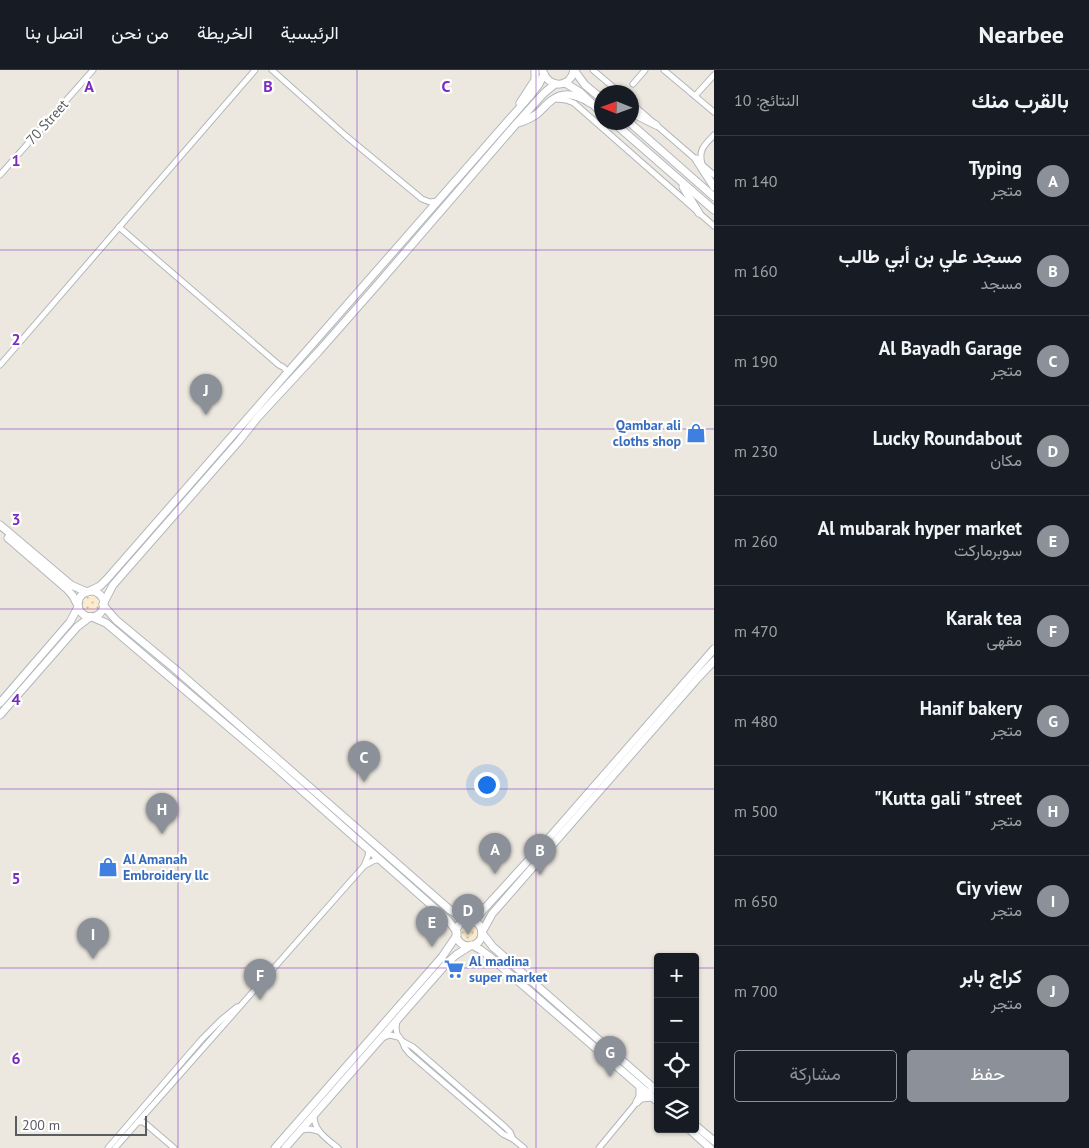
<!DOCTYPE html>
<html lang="ar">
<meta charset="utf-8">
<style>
body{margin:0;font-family:"PT Sans",Vazirmatn,sans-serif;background:#20242c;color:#f1f3f6;direction:rtl}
.controls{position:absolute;right:15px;bottom:15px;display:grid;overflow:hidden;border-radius:5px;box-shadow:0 1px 4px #0004}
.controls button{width:45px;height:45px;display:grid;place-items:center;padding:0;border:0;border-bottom:1px solid #363941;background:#171b24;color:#f1f3f6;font:25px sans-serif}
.compass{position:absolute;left:594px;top:15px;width:45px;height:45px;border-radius:50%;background:#171b24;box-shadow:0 1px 4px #0004;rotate:271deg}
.scale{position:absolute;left:15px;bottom:12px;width:132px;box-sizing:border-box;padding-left:5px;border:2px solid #585d61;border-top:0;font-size:14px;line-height:18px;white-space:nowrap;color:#585d61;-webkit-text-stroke:4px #fff;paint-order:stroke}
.you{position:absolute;left:486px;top:714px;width:18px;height:18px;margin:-12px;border:4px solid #fff;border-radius:50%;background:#1a73e8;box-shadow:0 0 0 8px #1a73e833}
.badge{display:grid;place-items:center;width:32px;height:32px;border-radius:50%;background:#8c9099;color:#fff;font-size:16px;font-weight:700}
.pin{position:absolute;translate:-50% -41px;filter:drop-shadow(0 1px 2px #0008)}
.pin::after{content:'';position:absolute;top:26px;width:18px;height:15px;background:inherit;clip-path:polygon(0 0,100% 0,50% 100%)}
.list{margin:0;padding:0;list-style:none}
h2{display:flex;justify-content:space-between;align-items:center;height:65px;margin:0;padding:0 20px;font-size:21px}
h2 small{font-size:16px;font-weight:400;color:#9ea1a6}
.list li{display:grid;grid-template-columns:32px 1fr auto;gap:15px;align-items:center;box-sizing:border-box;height:90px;padding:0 20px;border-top:1px solid #363941}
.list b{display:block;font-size:19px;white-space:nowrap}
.list p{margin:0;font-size:16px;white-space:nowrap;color:#9ea1a6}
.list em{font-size:16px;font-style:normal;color:#9ea1a6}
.actions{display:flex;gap:10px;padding:15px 20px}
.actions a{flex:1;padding:11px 0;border:1px solid #8c9099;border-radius:5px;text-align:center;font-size:18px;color:#8c9099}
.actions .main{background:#8c9099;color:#fff}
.icon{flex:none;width:28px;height:28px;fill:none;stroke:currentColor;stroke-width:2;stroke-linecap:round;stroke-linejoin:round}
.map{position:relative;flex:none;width:714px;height:1078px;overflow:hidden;direction:ltr}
header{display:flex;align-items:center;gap:30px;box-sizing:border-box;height:70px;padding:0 25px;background:#171b24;border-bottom:1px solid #363941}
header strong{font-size:24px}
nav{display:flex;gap:28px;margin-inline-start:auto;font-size:18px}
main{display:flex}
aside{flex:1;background:#171b24}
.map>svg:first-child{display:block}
</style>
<header>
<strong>Nearbee</strong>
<nav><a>الرئيسية</a><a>الخريطة</a><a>من نحن</a><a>اتصل بنا</a></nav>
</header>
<main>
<aside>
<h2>بالقرب منك<small>النتائج: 10</small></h2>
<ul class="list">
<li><span class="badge">A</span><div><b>Typing</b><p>متجر</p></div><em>140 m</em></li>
<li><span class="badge">B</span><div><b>مسجد علي بن أبي طالب</b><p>مسجد</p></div><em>160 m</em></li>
<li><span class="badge">C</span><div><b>Al Bayadh Garage</b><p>متجر</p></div><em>190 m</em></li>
<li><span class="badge">D</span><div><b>Lucky Roundabout</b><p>مكان</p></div><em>230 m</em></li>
<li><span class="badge">E</span><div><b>Al mubarak hyper market</b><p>سوبرماركت</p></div><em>260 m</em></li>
<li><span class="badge">F</span><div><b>Karak tea</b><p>مقهى</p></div><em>470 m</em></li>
<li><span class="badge">G</span><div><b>Hanif bakery</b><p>متجر</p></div><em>480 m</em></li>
<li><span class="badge">H</span><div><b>Kutta gali &quot; street&quot;</b><p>متجر</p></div><em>500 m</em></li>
<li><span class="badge">I</span><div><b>Ciy view</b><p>متجر</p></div><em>650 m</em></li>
<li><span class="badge">J</span><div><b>كراج بابر</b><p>متجر</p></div><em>700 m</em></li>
</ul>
<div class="actions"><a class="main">حفظ</a><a>مشاركة</a></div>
</aside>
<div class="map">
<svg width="714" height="1078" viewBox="0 0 714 1078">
<defs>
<pattern id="sand-dots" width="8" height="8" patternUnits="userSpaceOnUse" patternTransform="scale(1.25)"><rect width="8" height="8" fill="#faeccc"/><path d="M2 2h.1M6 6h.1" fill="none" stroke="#cdc2a9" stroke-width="1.8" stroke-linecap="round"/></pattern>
</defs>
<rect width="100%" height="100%" fill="#ece8df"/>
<g fill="url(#sand-dots)">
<circle cx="91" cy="534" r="9"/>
<circle cx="469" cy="863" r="10"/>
</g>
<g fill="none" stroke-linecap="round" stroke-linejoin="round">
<defs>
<g id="street">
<path d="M272,0l74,66 76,63 8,3 8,-1"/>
<path d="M593,0l26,22"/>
<path d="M664,0l50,42"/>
<path d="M633,14l12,-14"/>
<path d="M695,26l19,-21"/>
<path d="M556,29l10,1 8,3 140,123"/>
<path d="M632,34l82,71"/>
<path d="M702,94c-4,-15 3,-19 12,-29"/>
<path d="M0,105l93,-105"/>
<path d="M119,157l160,138 4,2 5,5"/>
<path d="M0,295l255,-295"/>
<path d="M364,796l4,-10 1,-7"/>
<path d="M397,951l-1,6 1,7 5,7 11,6 92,80 5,5 3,7"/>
<path d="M382,968l8,-3 8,2"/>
<path d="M402,971l3,7 4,5 94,81 10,5 11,9"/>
<path d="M637,1032l5,-3 10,-1"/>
<path d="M314,1046c0,15 13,23 24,32"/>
<path d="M138,1052h5l3,2 28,24"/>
<path d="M301,1060l9,-1 8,2"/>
<path d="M108,1078l94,-109 19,-19 16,-13"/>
<path d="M115,1078l249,-282 9,-5 7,-2"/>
<path d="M599,1078l38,-46 2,-6v-10"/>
</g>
<g id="secondary">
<path d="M574,0l11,15 17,14"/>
<path d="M543,2c7,17 27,16 31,-2"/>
<path d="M565,13l15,9 22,21"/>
<path d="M520,33l15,-23v-10"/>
<path d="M632,43l24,12"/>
<path d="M613,52l101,88"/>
<path d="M629,52l85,75"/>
<path d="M518,53c7,-2 13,-5 19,-9 5,-4 9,-10 15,-14 12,-9 26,-5 38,3"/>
<path d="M696,89l18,28"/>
<path d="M683,117l16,26"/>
<path d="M0,455l71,60 16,7"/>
<path d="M8,468l59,51 6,7 5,10"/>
<path d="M90,521l10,-5 7,-7 181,-207 241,-275 10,-13 5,-10"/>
<circle cx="91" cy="534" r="13"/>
<path d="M103,534l10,-19 126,-144 19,-24 61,-66 59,-67 138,-160 28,-31 11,-9"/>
<path d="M103,535l13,15 59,49 275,241 17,10"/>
<path d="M92,547l14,6 166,141 176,156 9,12"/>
<path d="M0,633l70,-81 8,-15"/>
<path d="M0,645l77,-88 13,-10"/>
<path d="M469,850l10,-5 5,-6 65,-71 165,-189"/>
<circle cx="469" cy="863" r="13"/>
<path d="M482,862l10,-18 110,-126 95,-109 17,-18"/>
<path d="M482,863l11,14 165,145"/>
<path d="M472,875l9,5 8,6 169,146"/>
<path d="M637,1032l6,-9 7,-1"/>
<path d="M695,1055l19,16"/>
<path d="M689,1059l21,19"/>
<path d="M275,1078l167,-191 15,-22"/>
<path d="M285,1078l162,-185 9,-8 14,-9"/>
</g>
</defs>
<use href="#street" stroke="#b2b6bb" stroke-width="7"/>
<use href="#secondary" stroke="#b3b7bd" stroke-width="9"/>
<use href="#street" stroke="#fff" stroke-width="5"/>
<use href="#secondary" stroke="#fff" stroke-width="7"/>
</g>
<path fill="none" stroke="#7b2cbf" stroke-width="1" stroke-opacity="0.55" d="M178,0v1078M357,0v1078M536,0v1078M0,180h714M0,359h714M0,539h714M0,719h714M0,898h658M695,898h19"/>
<defs>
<symbol id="shop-bare" viewBox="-9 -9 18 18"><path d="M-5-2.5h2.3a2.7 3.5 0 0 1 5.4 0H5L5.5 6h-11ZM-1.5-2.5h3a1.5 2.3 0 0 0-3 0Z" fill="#3f7fe0" stroke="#fff" stroke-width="2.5" paint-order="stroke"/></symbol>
<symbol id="supermarket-bare" viewBox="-9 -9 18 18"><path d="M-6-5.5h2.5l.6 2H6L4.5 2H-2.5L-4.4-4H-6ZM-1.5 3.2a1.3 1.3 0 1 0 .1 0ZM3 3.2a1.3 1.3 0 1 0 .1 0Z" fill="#3f7fe0" stroke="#fff" stroke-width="2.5" paint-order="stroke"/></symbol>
</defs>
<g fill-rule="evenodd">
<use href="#shop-bare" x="682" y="349" width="28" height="28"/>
<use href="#shop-bare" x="94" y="783" width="28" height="28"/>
<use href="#supermarket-bare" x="440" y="885" width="28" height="28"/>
</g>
<g text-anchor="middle" stroke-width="4.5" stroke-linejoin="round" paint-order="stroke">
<g font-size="14" fill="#585d61" stroke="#fff">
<text transform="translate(47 52) rotate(-48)" y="5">70 Street</text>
</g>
<g font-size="14" font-weight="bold" fill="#366cbe" stroke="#fff" text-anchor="start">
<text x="681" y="360" text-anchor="end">Qambar ali<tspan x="681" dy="16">cloths shop</tspan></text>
<text x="123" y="794">Al Amanah<tspan x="123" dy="16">Embroidery llc</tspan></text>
<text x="469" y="896">Al madina<tspan x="469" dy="16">super market</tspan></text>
</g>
</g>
<g font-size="16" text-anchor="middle" font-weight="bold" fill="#7b2cbf" stroke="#fff" stroke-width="4.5" stroke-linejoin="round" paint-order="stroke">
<text x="89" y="22">A</text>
<text x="268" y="22">B</text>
<text x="446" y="22">C</text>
<text x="16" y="96">1</text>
<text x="16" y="275">2</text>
<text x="16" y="455">3</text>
<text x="16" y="635">4</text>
<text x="16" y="814">5</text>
<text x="16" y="994">6</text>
</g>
</svg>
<div class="controls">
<button>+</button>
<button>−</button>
<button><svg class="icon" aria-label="locate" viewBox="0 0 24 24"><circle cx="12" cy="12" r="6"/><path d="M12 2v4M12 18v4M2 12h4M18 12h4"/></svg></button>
<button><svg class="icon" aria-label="layers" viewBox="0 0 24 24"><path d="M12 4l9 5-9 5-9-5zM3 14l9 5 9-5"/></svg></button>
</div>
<svg class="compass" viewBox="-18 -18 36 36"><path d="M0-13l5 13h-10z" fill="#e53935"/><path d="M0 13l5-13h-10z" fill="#9ea1a6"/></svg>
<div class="scale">200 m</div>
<div class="you"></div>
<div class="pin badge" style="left:495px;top:804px">A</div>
<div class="pin badge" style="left:540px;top:805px">B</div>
<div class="pin badge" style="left:364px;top:712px">C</div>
<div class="pin badge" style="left:468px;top:865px">D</div>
<div class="pin badge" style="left:432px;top:877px">E</div>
<div class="pin badge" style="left:260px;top:930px">F</div>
<div class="pin badge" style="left:610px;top:1007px">G</div>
<div class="pin badge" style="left:162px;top:764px">H</div>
<div class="pin badge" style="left:93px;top:889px">I</div>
<div class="pin badge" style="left:206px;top:345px">J</div>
</div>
</main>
